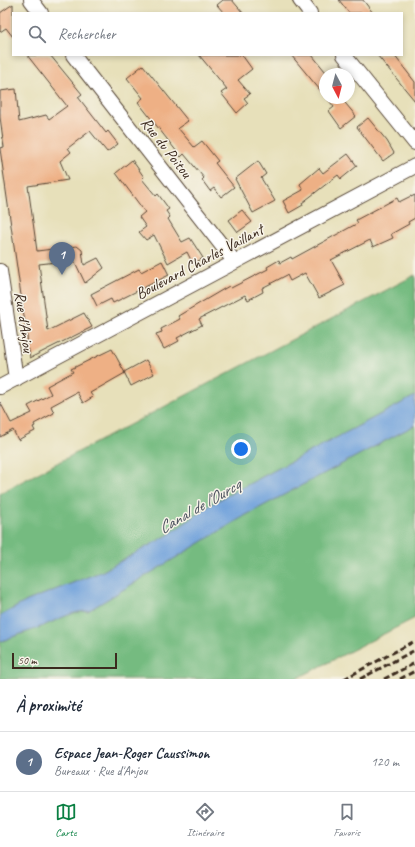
<!DOCTYPE html>
<html lang="fr">
<meta charset="utf-8">
<style>
body{margin:0;font-family:Caveat,sans-serif;background:#f6f6f7;color:#1f2937}
.compass{position:absolute;left:319px;top:68px;width:36px;height:36px;border-radius:50%;background:#fff;box-shadow:0 2px 6px #0003;rotate:173deg}
.scale{position:absolute;left:12px;bottom:10px;width:105px;box-sizing:border-box;padding-left:4px;border:2px solid #3b2a1e;border-top:0;font-size:11px;line-height:14px;white-space:nowrap;color:#3b2a1e;-webkit-text-stroke:3px #f7f3e8;paint-order:stroke}
.you{position:absolute;left:241px;top:449px;width:14px;height:14px;margin:-10px;border:3px solid #fff;border-radius:50%;background:#1a73e8;box-shadow:0 0 0 6px #1a73e833}
.badge{display:grid;place-items:center;width:26px;height:26px;border-radius:50%;background:#0b8043;color:#fff;font-size:13px;font-weight:700}
.pin{position:absolute;translate:-50% -33px;filter:drop-shadow(0 1px 2px #0008)}
.pin::after{content:'';position:absolute;top:21px;width:14px;height:12px;background:inherit;clip-path:polygon(0 0,100% 0,50% 100%)}
.list{margin:0;padding:0;list-style:none}
h2{display:flex;justify-content:space-between;align-items:center;height:52px;margin:0;padding:0 16px;font-size:17px}
h2 small{font-size:13px;font-weight:400;color:#747a83}
.list li{display:grid;grid-template-columns:26px 1fr auto;gap:12px;align-items:center;box-sizing:border-box;height:60px;padding:0 16px;border-top:1px solid #e0e1e3}
.list b{display:block;font-size:15px;white-space:nowrap}
.list p{margin:0;font-size:13px;white-space:nowrap;color:#747a83}
.list em{font-size:13px;font-style:normal;color:#747a83}
.icon{flex:none;width:22px;height:22px;fill:none;stroke:currentColor;stroke-width:2;stroke-linecap:round;stroke-linejoin:round}
.map{position:relative;flex:none;width:415px;height:679px;overflow:hidden}
.search{position:absolute;background:#fff;box-shadow:0 2px 6px #0003;left:12px;right:12px;top:12px;height:44px;display:flex;align-items:center;gap:10px;box-sizing:border-box;padding:0 14px;border-radius:0px;color:#747a83;font-size:15px}
.sheet{height:112px;background:#fff}
nav{display:flex;justify-content:space-around;align-items:center;box-sizing:border-box;height:56px;border-top:1px solid #e0e1e3;background:#fff;font-size:11px;color:#747a83}
nav a{display:grid;justify-items:center;gap:2px}
nav .on{color:#0b8043}
.map>svg:first-child{display:block}
</style>
<div class="map">
<svg width="415" height="679" viewBox="0 0 415 679">
<rect width="100%" height="100%" fill="#f7f3e8"/>
<filter id="ink" filterUnits="userSpaceOnUse"><feTurbulence type="fractalNoise" baseFrequency=".025" numOctaves="2"/><feDisplacementMap in="SourceGraphic" scale="8" xChannelSelector="R" yChannelSelector="G"/><feConvolveMatrix kernelMatrix="1 2 1 2 8 2 1 2 1" color-interpolation-filters="sRGB"/></filter>
<filter id="wash" filterUnits="userSpaceOnUse"><feTurbulence type="fractalNoise" baseFrequency=".012" numOctaves="4" result="noise"/><feDisplacementMap in="SourceGraphic" scale="16" xChannelSelector="R" yChannelSelector="G"/><feGaussianBlur stdDeviation="0.9" result="paint"/><feColorMatrix in="noise" values="0 0 0 0 0 0 0 0 0 0 0 0 0 0 0 0 0 1.4 0 .05"/><feComposite in="paint" operator="in"/></filter>
<g filter="url(#wash)">
<rect width="100%" height="100%" fill="#e7e0ba"/>
<g fill="#74bb80" stroke="#58724f">
<path d="M415,275v121l-202,107 -45,32 -65,36 -76,30 -27,15v-123z"/>
<path d="M415,425v193l-119,61h-296v-37c13,-6 25,-9 38,-14 16,-6 33,-17 50,-17l158,-96z"/>
</g>
<path fill="#70a1db" stroke="#56667c" d="M415,396v29l-169,90 -158,96c-17,0 -34,11 -50,17 -13,5 -25,8 -38,14v-26l27,-15 76,-30 65,-36 45,-32z"/>
<g id="blocks">
<g fill="#eeb085">
<path d="M223,0h9l11,13h-19l-7,-8z"/>
<path d="M339,0h24l10,13h-24z"/>
<path d="M13,4v33l-7,-9 -6,4v-19z"/>
<path d="M27,55h23l32,39 -4,3 28,36 2,-2 10,13 -11,8 -17,-21 -22,17 3,4 -11,9 8,19 -40,6 9,65 40,-5 5,4 2,15 14,-7 6,10 -19,15 -11,-23 -35,4 9,67 36,-18 8,14 -62,31 -30,-209v-1l4,-1 -4,-30v-26l16,-2 3,33 27,-7 3,4 18,-13z"/>
<path d="M199,55h43l10,14 -14,11 12,14 -6,4 4,5 -11,10 -16,-20 6,-4z"/>
<path d="M291,55h21l13,16v25z"/>
<path d="M377,55h17l21,27v19z"/>
<path d="M143,65l45,56 -10,7 16,19 8,-6 16,20 -3,2 19,24 -13,10 -7,-9 -4,3 -8,-11 2,-2 -20,-24 -3,3 -43,-55 5,-4 -16,-20z"/>
<path d="M327,98h14l15,18 -15,12 -12,-17 5,-4z"/>
<path d="M368,118l19,23 7,12 -11,8 -26,-34z"/>
<path d="M348,154l9,12 -16,13 -3,-4 -36,28 1,2 -14,8 -6,-12 20,-11 -3,-6 19,-16 4,5z"/>
<path d="M132,160l12,17 -2,2 14,17 2,-2 11,15 -3,2 4,6 -2,2 14,23 8,-4 13,20 -10,6 -6,-12 -19,11 -14,-28 -8,5 -7,-8 7,-5 -7,-10 6,-5 -29,-39z"/>
<path d="M258,161l8,13 -5,4 14,23 -22,12 -18,-34z"/>
<path d="M415,195v23l-7,4 1,2 -18,10 2,4 -20,9 -3,-7 -39,20 14,25 -26,13 -14,-25 -15,8 -3,-6 -25,13 1,4 -15,8 -3,-5 -46,24 3,6 -25,13 2,3 -15,8 -8,-15 6,-2 -1,-3 19,-10 -2,-3 51,-30 2,2 37,-19 -1,-2 12,-7 1,3 11,-6 1,2 66,-36 -2,-3 41,-22 2,4 12,-6v1z"/>
<path d="M242,210l10,12 -14,10 -9,-12z"/>
<path d="M162,261l7,14 -56,28 -2,-4 -14,7 -6,-12 48,-25 2,3z"/>
<path d="M112,349l13,24 -35,20 3,4 -10,6 -6,-11 -26,14 3,7 -20,11 1,2 -2,1 2,4 -8,4 -9,5 -5,-10 -13,7v-35l11,21 21,-10 -4,-7 23,-12 -4,-8 26,-14 -2,-3z"/>
<path d="M146,360l8,14 -23,12 -7,-14z"/>
</g>
</g>
</g>
<g filter="url(#ink)">
<use href="#blocks" fill-opacity="0" stroke="#554535" stroke-width="1"/>
<g fill="none" stroke-linecap="round" stroke-linejoin="round">
<defs>
<g id="street">
<path d="M31,0l10,13"/>
<path d="M300,0l10,13"/>
<path d="M73,55l161,206"/>
<path d="M344,55l71,88"/>
<path d="M0,271l16,108"/>
<path d="M0,387l415,-221"/>
</g>
</defs>
<use href="#street" stroke="#554535" stroke-width="16"/>
<use href="#street" stroke="#fff" stroke-width="14"/>
<g stroke="#3b2a1e" stroke-width="3" stroke-dasharray="6 3" stroke-linecap="butt">
<path d="M344,679l71,-38"/>
<path d="M360,679l55,-29"/>
<path d="M384,679l31,-16"/>
<path d="M400,679l15,-8"/>
</g>
</g>
</g>
<g text-anchor="middle" stroke-width="3" stroke-linejoin="round" paint-order="stroke">
<g font-size="16" fill="#3b2a1e" stroke="#f7f3e8">
<text transform="translate(167 147) rotate(52)" y="6">Rue du Poitou</text>
<text transform="translate(199 261) rotate(-28)" y="6">Boulevard Charles Vaillant</text>
<text transform="translate(25 322) rotate(82)" y="6">Rue d'Anjou</text>
</g>
<g font-size="17" font-style="italic" fill="#4e5460" stroke="#f7f3e8">
<text transform="translate(199 506) rotate(-30)" y="6">Canal de l'Ourcq</text>
</g>
</g>
</svg>
<svg class="compass" viewBox="-18 -18 36 36"><path d="M0-13l5 13h-10z" fill="#e53935"/><path d="M0 13l5-13h-10z" fill="#747a83"/></svg>
<div class="scale">50 m</div>
<div class="you"></div>
<div class="pin badge" style="left:62px;top:275px;background:#5c6f8a">1</div>
<div class="search"><svg class="icon" aria-label="search" viewBox="0 0 24 24"><circle cx="10" cy="10" r="6"/><path d="M15 15l6 6"/></svg>Rechercher</div>
</div>
<section class="sheet">
<h2>À proximité<small></small></h2>
<ul class="list">
<li><span class="badge" style="background:#5c6f8a">1</span><div><b>Espace Jean-Roger Caussimon</b><p>Bureaux · Rue d'Anjou</p></div><em>120 m</em></li>
</ul>
</section>
<nav>
<a class="on"><svg class="icon" aria-label="map" viewBox="0 0 24 24"><path d="M3 6l6-2 6 2 6-2v14l-6 2-6-2-6 2zM9 4v14M15 6v14"/></svg>Carte</a>
<a><svg class="icon" aria-label="directions" viewBox="0 0 24 24"><path d="M12 3l9 9-9 9-9-9zM9 14v-3h6M13 9l2 2-2 2"/></svg>Itinéraire</a>
<a><svg class="icon" aria-label="saved" viewBox="0 0 24 24"><path d="M7 4h10v16l-5-4-5 4z"/></svg>Favoris</a>
</nav>
